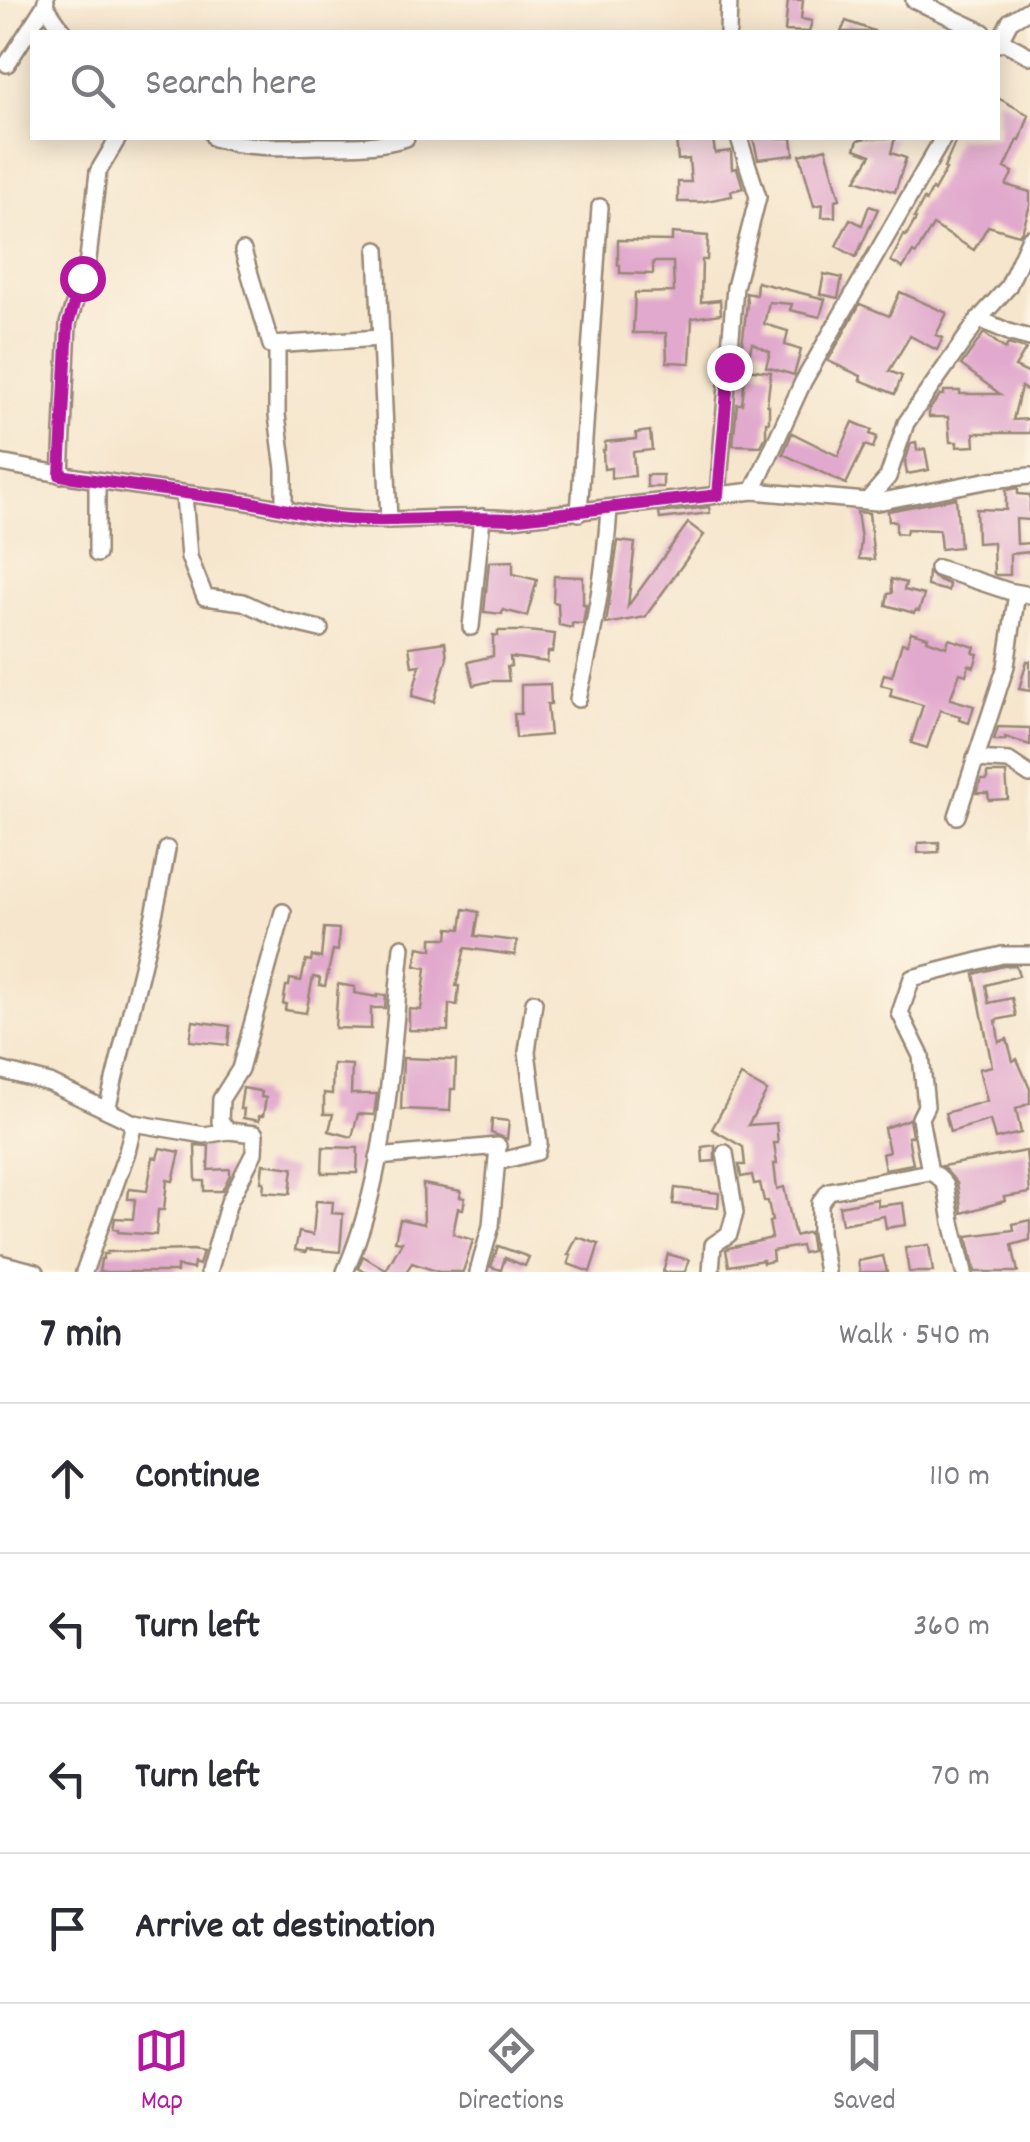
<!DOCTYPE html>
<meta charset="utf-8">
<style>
body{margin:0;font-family:Dekko,sans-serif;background:#f2f2f3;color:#2b2b33}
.stop{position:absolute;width:30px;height:30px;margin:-22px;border:8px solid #b5179e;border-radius:50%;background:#fff}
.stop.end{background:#b5179e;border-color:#fff;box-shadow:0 2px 10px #0008}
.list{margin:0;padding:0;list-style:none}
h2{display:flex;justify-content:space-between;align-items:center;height:130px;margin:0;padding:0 40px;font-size:42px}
h2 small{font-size:32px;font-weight:400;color:#7c7c81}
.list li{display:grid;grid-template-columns:65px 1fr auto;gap:30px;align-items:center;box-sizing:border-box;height:150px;padding:0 40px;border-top:2px solid #e1e1e2}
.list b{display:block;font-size:38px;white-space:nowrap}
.list em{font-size:32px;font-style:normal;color:#7c7c81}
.icon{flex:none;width:55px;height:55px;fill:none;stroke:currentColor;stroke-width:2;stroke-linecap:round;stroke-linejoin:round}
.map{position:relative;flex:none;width:1030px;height:1272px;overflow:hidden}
.search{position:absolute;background:#fff;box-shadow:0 5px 25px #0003;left:30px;right:30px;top:30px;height:110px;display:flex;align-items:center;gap:25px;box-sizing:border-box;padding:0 35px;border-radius:0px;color:#7c7c81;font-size:38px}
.sheet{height:730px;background:#fff}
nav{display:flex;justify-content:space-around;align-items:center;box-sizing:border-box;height:140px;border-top:2px solid #e1e1e2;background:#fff;font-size:28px;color:#7c7c81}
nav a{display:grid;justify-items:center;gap:5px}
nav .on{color:#b5179e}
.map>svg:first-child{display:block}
</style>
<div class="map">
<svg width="1030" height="1272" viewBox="0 0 1030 1272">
<rect width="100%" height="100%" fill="#fcf5e5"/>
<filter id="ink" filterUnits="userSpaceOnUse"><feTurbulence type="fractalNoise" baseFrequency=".01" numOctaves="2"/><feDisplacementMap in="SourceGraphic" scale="20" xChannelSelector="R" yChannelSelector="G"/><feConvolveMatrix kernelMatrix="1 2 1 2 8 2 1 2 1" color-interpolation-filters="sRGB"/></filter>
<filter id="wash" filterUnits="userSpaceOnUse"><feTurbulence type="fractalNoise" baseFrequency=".0048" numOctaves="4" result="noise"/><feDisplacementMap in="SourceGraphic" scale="40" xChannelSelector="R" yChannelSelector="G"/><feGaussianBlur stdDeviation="2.25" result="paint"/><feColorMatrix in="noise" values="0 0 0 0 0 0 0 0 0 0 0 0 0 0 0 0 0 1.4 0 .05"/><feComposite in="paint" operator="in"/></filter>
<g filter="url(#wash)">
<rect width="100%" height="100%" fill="#f6e6cd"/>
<g id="blocks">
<g fill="#e1a9cd">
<path d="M788,0h15l-2,19 11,2 -3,11 -24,-1z"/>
<path d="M846,21l28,10 -1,1h-32z"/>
<path d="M998,98l31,17 -9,26 -2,-1 -13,28 8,4 -7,13 24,7v13l-7,24 -4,6 -31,-9 -14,24 -41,-25 -17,29 -3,-2 -10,16 -12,-7 13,-26 2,1 10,-17 -2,-1 10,-19 2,2 6,-12 2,2 12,-22 -2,-1 13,-30h41z"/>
<path d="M676,138h37l2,15 16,-2 1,18 5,-1 6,20 -12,3 1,5 -31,6h-23v-20h13l-2,-23 -11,1z"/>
<path d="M753,138h39l2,17 -36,4z"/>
<path d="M866,138h29l-4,15 15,5 -11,34 -39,-12 15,-25 -16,-6 3,-9z"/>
<path d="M826,148l14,51 -5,1v17h-13l1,-13 -9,2 -14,-51z"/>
<path d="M869,206l9,3 -22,48 -20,-11 14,-27 12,6z"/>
<path d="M672,233l36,3 -1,24h-5l-1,42 19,-2 1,14 -29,4 -2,45 -23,-1 -1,-29h-33l2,-40 39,-1 -1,-30h-20v12l-33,-1v-8h-2v-25l54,1z"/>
<path d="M824,274l18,4 -4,20 -18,-4z"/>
<path d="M757,282l68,17 -5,18 -30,-7 2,-6 -23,-2 -5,22 24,7 -3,14 16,5 -7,25 -28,-8 4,-15 -18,-9 -5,21 -7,-1 7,-60 -1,-10 10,2z"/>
<path d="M900,292l47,21 -11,22 7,3 -6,12 -27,-14 -21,35 13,5 -7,18 -35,-14 1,-4 -33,-15 32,-57 29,12z"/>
<path d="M984,333l21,16 3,-5 18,5 -11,18 15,7v18l-9,-5 -8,33 17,-1v14h-56l1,13 -18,1v-5h-7l-2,-25h-19v-7l11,-15h4v-4h16v3h40l-39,-29z"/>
<path d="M746,369l25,3 -4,33h2v17h-3v14l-5,10 -28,-1 4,-41h5z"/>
<path d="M853,422l19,8 -2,4 7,3 -4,11 -8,-3 -19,39 -63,-30 9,-21 46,23z"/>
<path d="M650,431l2,19 -19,2 2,24 -24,2v-10l-7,1 -1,-19h2v-8l31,-3v-6z"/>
<path d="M916,442l1,8 8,-1 4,21 -22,4 -2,-12 6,-19z"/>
<rect x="647" y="475" width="16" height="12"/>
<path d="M1018,488v6l12,1v25l-14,-1 1,25 13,-1v9l-20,2v21h-14l-2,-1 -1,-32 -16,1 -1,-34 30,1v-20z"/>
<path d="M956,498l4,49 -19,2 -2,-19 -32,-1 -1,5 -10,-1v-12h-7l-1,-10z"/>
<path d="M709,507l1,6 -50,6 -1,-6z"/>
<path d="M857,512l12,1 5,47 -15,-1 2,-20z"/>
<path d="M688,523l16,12 -59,82 -39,7 12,-83 17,2 -7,63z"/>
<path d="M513,561v13l24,6 -10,36 -24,-6 -1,4 -18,-2 5,-50z"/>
<path d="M928,572l6,6 15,6 -1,7 -21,-5z"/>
<path d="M554,576l29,1v28h3l-3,19 -11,-1v5l-13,-3 -1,-22 -5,-1z"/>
<path d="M891,579l15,4 -2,7 20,5 -5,16 -3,-1 -2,3 -28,-8 2,-11 4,-1z"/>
<path d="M498,631h30l27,3 -2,18h-5l-1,10 -37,-5 1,9 -4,1 2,14h-18l-17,4 -6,-23 25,-6v-21l5,1z"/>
<path d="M911,632l17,5 -1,3 19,7 3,-8 26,8 -2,6 5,1 -4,13 -5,-2 -3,10 -6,-2 -10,26 24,7 -5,17 -10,-3 1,-4 -20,-6 -13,38 -16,-5 12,-38 -33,-9 2,-8 -11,-3 3,-11 8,2 10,-33 5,1z"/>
<path d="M445,642l2,16 -13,44 -22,-6 8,-31 -8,1 -3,-19z"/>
<path d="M1027,661h3v30l-11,-2z"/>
<path d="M550,684l1,20h-4l3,31 -34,3 -2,-24h7v-29z"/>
<path d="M998,727l32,1v17l-25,-8v3h-11z"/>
<path d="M987,773h19l2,26 -19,1 -1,-7h-12l5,-13h6z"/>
<path d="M939,842v10l-21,1v-10z"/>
<path d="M464,909l15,3 -4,24 42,5 -2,14 -50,-7 -9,38h3l-2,19 -8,-1 -1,27 -39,-1v-21l12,1 5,-42 -11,-2 4,-19 13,3v-12h16l1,-10 12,1z"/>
<path d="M324,928l15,1 -1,22 -5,-1 -8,36 -6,-1 1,-7 -7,-1 -7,36 -21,-3 1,-6h-3l3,-18h3l1,-7 11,2 5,-21 5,1 1,-5 9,2z"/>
<path d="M1003,966h13l3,10 -33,9 3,18 23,-5 4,18 -20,4 3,22 8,-3 6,22 4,-2 13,30v14l-14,6 5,24 -26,6 -5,-19 -40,12 -5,-19 42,-12 -8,-32 13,-3 -18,-92z"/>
<path d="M338,984l17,3 -1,6 23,4v-2h9l-1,13h-14v21l-36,-1z"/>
<path d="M193,1021l37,5 -2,19 -38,-4z"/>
<path d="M403,1058l53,2 -1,29h-4l-1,22 -49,-2z"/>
<path d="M333,1064l19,1 -1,29h26l-3,21 -16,-1 -6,23 -23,-6 4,-17h-9v-21l8,1z"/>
<path d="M741,1076l26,15 -19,34 28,-2 2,20h-4l3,21h-3l3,25 7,-2 11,49 14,-4 3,19 -9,2 -2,-7 -29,5 1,10 -10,2v-3l-34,6 -3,-16 3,-2 43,-10 -3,-16 3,-1 -4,-20h-4l-4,-18 -6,1 -2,-9 -11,2 -2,-12h6l-2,-18 -31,-18z"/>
<path d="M243,1088l16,3 3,1 -1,5 5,1 -3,18h-4v5l-16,-3 1,-9h-4z"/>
<path d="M492,1119l17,2 -2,18 -16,-6z"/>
<path d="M909,1119l3,17 -4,1 5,27 -28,5 -3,-15 7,-2 -5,-24z"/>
<path d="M195,1145l14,1 -1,24 22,-1v6l-8,16h-18v-10h-8z"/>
<path d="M715,1145v16l-12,1 -1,-15z"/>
<path d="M323,1147l35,1 -1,25h-35z"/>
<path d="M160,1148l20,4 -7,29 -6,-1 -3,30h-6l-2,25 -38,-3v-2l-5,-1 2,-11 18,1 2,-20h-7l1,-10 18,2 6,-34 4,1z"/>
<path d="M1026,1151l4,42 -26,4 1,4 -43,12 -5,-30 -15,-17z"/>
<path d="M263,1164l30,4 -3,26 -27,-2 1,-10h-3z"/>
<path d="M423,1184l38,7 -1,6 5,1 -2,11 -5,-1 -5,26 20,6 -10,32h-24l-27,-9 -6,9h-41l-7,-4 5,-12 23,14 16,-28 -7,-1 5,-22 24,5z"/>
<path d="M675,1188l44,5 -1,15 -45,-4z"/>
<path d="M877,1199l1,7 25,-3 3,22 -20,3 -2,-12 -42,8 -3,-18z"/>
<path d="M316,1201l17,1 -1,11 11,1 -3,38 -33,-3 -1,3 -11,-2 4,-18 14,3z"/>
<path d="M1030,1220v20l-18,5 6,27h-43l-8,-36 47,-6 -1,-6z"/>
<path d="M577,1237l22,7 -9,28 -22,-8 3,-9h-3z"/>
<path d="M929,1245l4,27h-24l-4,-24z"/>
<path d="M498,1246l31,11 -4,9 -20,-8 -4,12 -10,-3z"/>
<path d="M193,1250l10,2 -4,13 -5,-2 -1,6 -16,-3v6h-78l2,-13h2v-5h4v-2z"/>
<path d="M668,1254l21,6 -4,12h-22z"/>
<path d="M883,1256l4,16h-27l-2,-11z"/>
</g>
</g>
</g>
<g filter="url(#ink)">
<use href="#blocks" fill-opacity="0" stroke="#988876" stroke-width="2.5"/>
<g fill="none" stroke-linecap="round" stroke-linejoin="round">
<defs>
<g id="street">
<path d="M46,0l-1,5 19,27"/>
<path d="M914,0l69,32"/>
<path d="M728,32l1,-32"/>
<path d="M998,39l32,17"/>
<path d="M998,44l12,-23 20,-12"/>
<path d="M7,64l38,-59"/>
<path d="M214,138c34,11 68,9 103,8 30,0 60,1 89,-8"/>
<path d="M377,250l12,270"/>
<path d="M243,251l28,94 109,-7"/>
<path d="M979,319l32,14 19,5"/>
<path d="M277,345v70l7,54v40"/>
<path d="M0,463c78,15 157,27 236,37 30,4 60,13 90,17 61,8 124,-3 185,2l242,-28 124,11 113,-22 40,-4"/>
<path d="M61,475l7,-151 20,-65 10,-87 20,-34"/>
<path d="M753,491l50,-109 140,-244"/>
<path d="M184,495l5,62 16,40 38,5 39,18 38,9"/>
<path d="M718,495l17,-208 23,-90 -19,-59"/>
<path d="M867,501l21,-24 18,-54 73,-104 29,-32 22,-49"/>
<path d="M579,513l21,-306"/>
<path d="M97,554v-73"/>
<path d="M938,568l70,23 22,4"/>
<path d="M471,627l11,-110"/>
<path d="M578,699c15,-62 27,-126 31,-190"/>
<path d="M975,759l34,2 21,14"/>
<path d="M957,816l49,-150 11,-73"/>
<path d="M0,1070l50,13 84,40 70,12 25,-4"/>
<path d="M107,1110c20,-87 45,-173 60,-261"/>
<path d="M378,1157l120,-11 -7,80 -13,46"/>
<path d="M497,1162l40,-10 2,-9 -12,-91 7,-50"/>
<path d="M930,1172l-10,-54 6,-12 -5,-50 -21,-43 12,-35 90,-23h28"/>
<path d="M0,1263l36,9"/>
<path d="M84,1272l43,-120 7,-29"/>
<path d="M209,1272l20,-70 25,-49 1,-19 -26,-3 -9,-9 1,-23 19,-30 43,-157"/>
<path d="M345,1272c44,-101 46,-217 57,-325"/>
<path d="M711,1272l2,-27 16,-11 6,-21 -10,-60"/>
<path d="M827,1272l-7,-40v-29l9,-12 101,-19 8,4 8,10 6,36 12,50"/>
</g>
</defs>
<use href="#street" stroke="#988876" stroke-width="20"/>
<use href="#street" stroke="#fff" stroke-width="15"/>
</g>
</g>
<g fill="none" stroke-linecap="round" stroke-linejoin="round" filter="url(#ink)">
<path stroke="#b5179e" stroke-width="12" d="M82,278l-14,46 -8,151c59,9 117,17 176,25 30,4 60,13 90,17 61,8 124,-2 185,2l207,-24 11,-128"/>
</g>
</svg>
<div class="stop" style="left:82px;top:278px"></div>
<div class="stop end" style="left:729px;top:367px"></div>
<div class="search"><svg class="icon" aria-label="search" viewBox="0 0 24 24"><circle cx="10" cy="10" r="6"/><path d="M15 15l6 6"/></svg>Search here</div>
</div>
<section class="sheet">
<h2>7 min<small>Walk · 540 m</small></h2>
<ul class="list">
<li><svg class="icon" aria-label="ahead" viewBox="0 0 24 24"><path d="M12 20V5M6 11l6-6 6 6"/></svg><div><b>Continue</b></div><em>110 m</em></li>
<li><svg class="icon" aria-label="left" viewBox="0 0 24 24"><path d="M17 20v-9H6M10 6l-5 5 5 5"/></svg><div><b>Turn left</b></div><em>360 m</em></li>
<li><svg class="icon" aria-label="left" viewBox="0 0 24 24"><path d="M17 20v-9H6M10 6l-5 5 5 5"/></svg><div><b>Turn left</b></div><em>70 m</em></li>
<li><svg class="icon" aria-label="arrive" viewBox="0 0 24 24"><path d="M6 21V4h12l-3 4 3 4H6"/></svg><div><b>Arrive at destination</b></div></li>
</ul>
</section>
<nav>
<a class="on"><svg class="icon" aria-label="map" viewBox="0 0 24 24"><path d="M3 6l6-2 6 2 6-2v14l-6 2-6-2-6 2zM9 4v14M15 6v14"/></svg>Map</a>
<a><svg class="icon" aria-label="directions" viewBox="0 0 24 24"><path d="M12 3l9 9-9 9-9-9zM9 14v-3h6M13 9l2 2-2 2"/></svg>Directions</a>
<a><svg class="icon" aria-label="saved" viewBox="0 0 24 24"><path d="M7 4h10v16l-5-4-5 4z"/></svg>Saved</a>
</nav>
